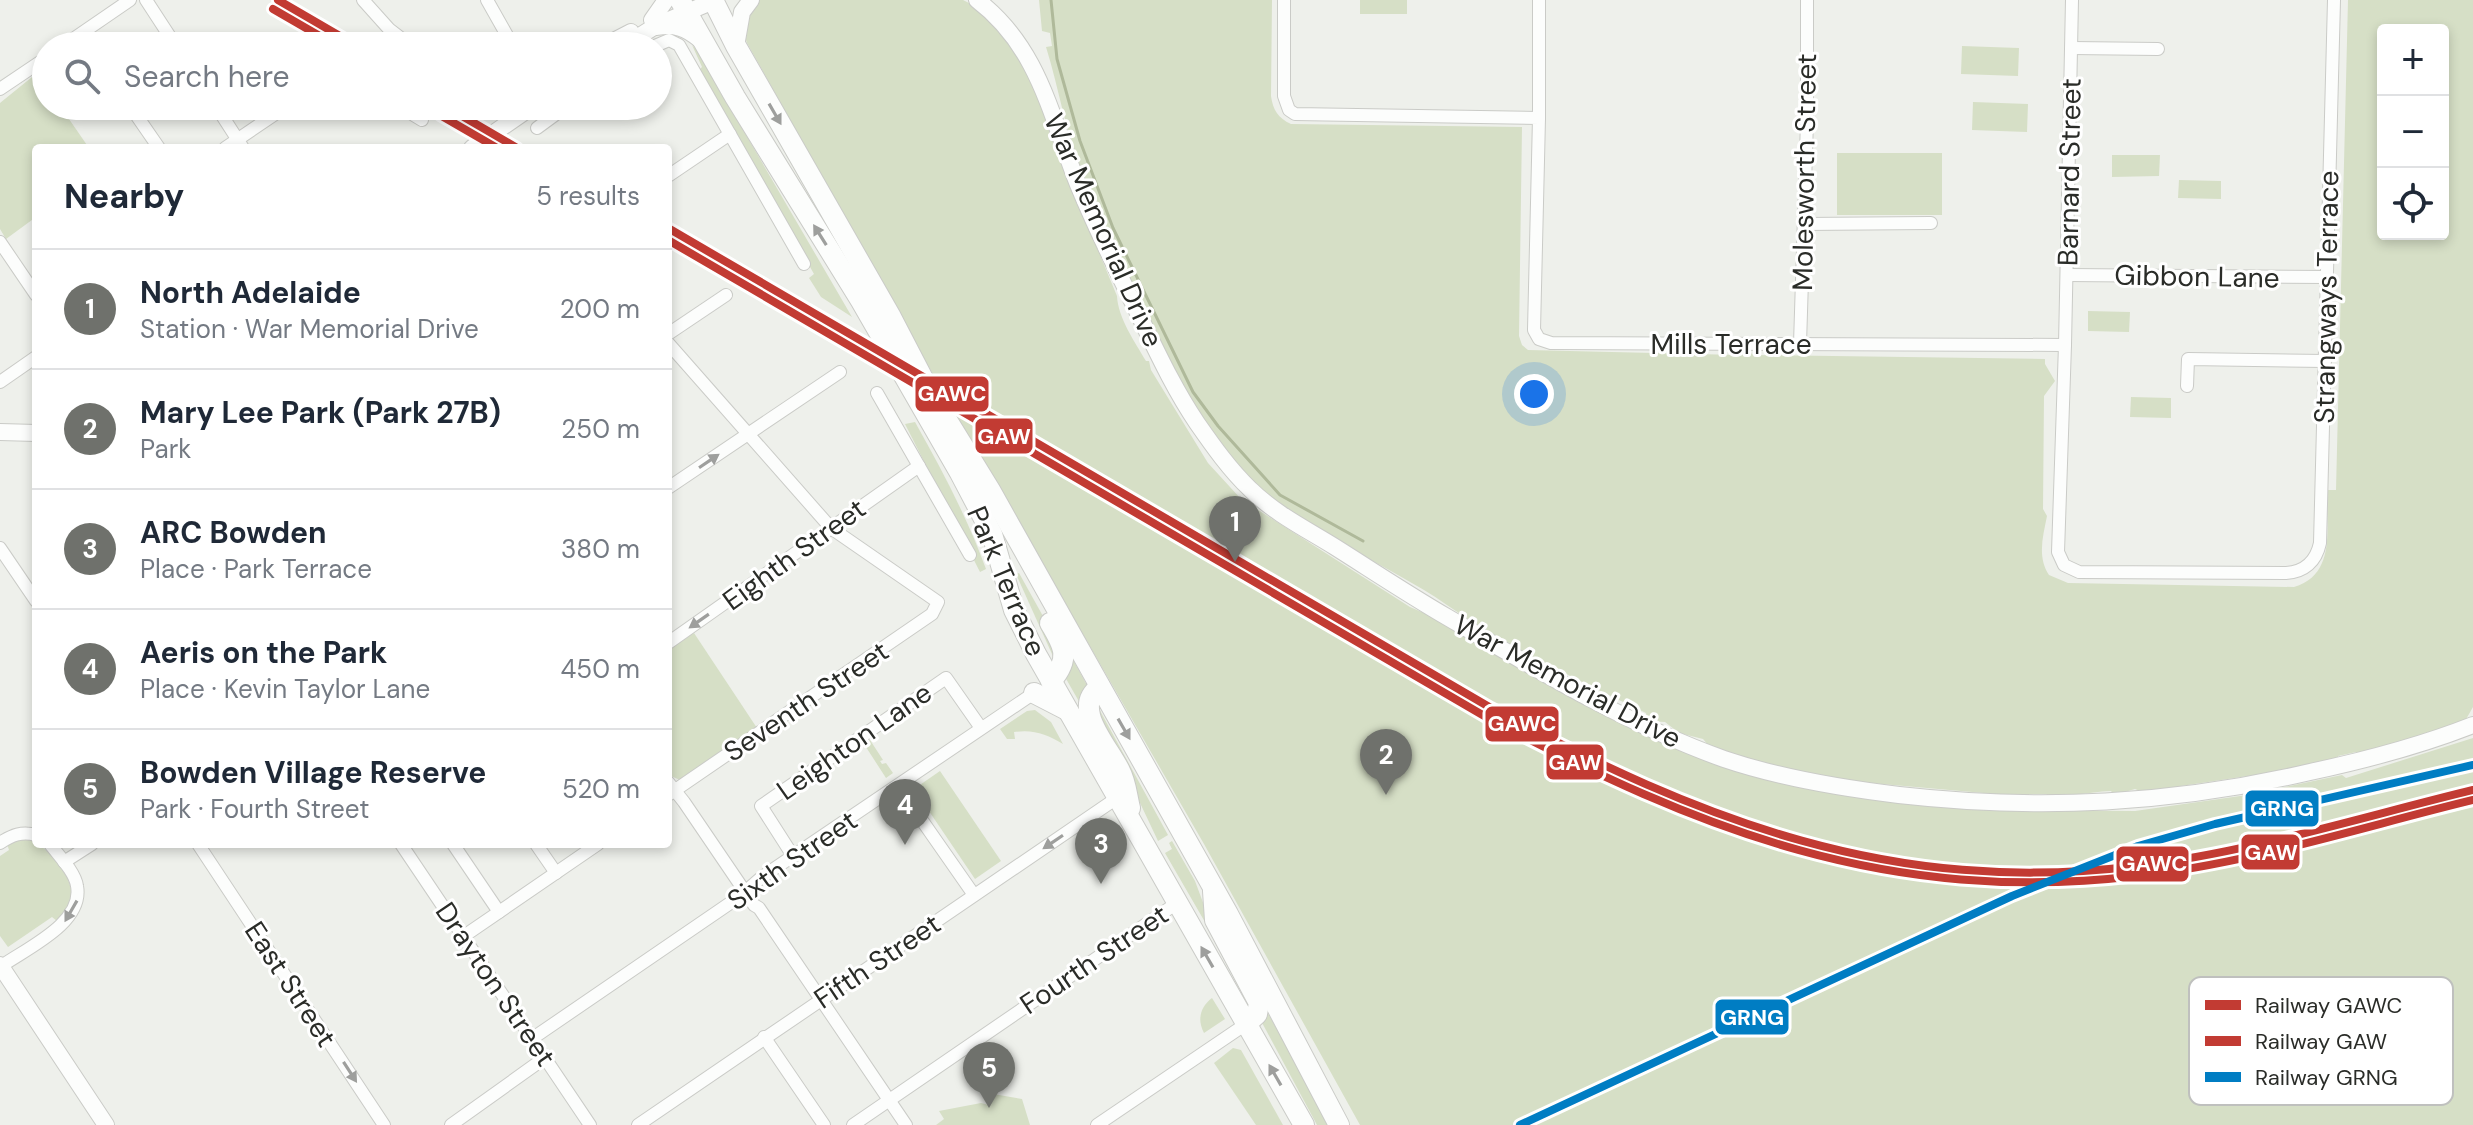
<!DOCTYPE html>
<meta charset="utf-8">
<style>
body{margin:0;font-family:"DM Sans",sans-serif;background:#f6f6f7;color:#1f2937}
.controls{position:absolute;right:24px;top:24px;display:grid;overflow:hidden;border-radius:8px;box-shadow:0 4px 12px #0003}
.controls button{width:72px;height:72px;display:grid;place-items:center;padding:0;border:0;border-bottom:2px solid #e0e1e3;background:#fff;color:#1f2937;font:40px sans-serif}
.you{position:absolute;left:1534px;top:394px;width:28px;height:28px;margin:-20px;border:6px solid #fff;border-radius:50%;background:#1a73e8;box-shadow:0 0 0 12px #1a73e833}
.badge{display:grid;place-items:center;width:52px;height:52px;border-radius:50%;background:#6f716c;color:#fff;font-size:26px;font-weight:700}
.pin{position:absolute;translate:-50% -66px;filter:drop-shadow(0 2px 4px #0008)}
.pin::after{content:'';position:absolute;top:42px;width:28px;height:24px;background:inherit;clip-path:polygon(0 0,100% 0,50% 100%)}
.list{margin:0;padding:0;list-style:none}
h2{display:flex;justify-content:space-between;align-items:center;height:104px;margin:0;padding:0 32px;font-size:34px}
h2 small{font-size:26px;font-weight:400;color:#747a83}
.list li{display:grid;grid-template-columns:52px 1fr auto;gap:24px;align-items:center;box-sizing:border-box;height:120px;padding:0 32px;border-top:2px solid #e0e1e3}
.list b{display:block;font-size:30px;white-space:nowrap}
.list p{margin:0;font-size:26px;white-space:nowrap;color:#747a83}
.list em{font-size:26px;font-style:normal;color:#747a83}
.icon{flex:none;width:44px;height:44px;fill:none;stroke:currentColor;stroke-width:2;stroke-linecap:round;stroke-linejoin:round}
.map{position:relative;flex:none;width:2473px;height:1125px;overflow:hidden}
.search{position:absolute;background:#fff;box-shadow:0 4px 12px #0003;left:32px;top:32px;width:640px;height:88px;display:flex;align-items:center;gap:20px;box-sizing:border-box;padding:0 28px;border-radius:44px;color:#747a83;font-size:30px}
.panel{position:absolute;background:#fff;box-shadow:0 4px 12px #0003;left:32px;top:144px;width:640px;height:704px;border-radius:8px}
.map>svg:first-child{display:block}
</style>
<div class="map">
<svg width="2473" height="1125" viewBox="0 0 2473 1125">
<rect width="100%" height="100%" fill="#eef0eb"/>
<g fill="#d6dfc6" fill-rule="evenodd">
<path d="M760,0h203l10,5 37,37 29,55 11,37 67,162c1,22 18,46 29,65h3l2,9 57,93 33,36 169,108 21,9 66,40 97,53 278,90 100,11 163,1 112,-16 95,-20 4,3 127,-40v387h-1113l-156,-281 -269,-466 -188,-335 -2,-6 6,-31z"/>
<path d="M1039,0h233l-1,96c2,14 7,22 20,28l231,3 -3,209 3,9 6,5 210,5 7,-8 8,8 292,4v5l10,17 -11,15 -1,113 4,7c-4,20 -10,41 2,59l19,8 226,4c43,-13 32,-60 33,-97h9l12,-490h125v707l-12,21 -98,35 -7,-11 -18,4v3l-77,15 -80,12 1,5 -25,7 -22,-9 -21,6 -3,-4c-24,1 -44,6 -67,9l3,-6h-18v3l-170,-15 -109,-21 -41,-15 -6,-7 -24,-6 -14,-11 -17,-1 -2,-8c-60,-29 -120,-58 -177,-93 -15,-10 -30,-21 -45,-30 -66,-39 -137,-71 -190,-127 -31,-33 -50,-74 -69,-113 -29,-58 -61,-115 -83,-175 -16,-42 -23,-86 -36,-128l6,-1 -2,-13 -8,-2zM2383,30h60v204h-60z"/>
<rect x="1360" y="0" width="47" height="14"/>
<path d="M692,45l4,4 156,268 -31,-20 -12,-19 5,-4 -115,-204 3,-3z"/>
<path d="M1962,46l57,2 -1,28 -57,-2z"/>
<path d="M37,73l9,12v21h14l29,42h-53v69l-30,22 -6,-10v-126z"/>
<path d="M1973,102l55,2 -1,28 -55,-2z"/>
<rect x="1837" y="153" width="105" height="62"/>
<path d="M2112,155h48l-1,21 -47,1z"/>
<path d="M2179,180l42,1v18l-43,-1z"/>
<path d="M2088,311l42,1 -1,20 -41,-1z"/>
<path d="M2131,397l40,1v20l-41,-1z"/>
<path d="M915,422c27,48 52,95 71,147l-6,3 -75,-148z"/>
<path d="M1019,573l40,72 -3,18 -40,-89z"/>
<path d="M694,633l63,95 -77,52 -9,-4 -3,-5v-121z"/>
<path d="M1072,658l16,29 -7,18 -16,-28z"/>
<path d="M1098,707l70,128 -10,6 -34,-72 -27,-51z"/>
<path d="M1035,710l16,12 12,22c-16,-10 -30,-15 -49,-12l1,7h-8l-7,-10 27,-18z"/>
<path d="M870,740l13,20 -3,1 2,3 4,-1 7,10 -7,5 -22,-34z"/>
<path d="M940,771l61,90 -26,18 -61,-90z"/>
<path d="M28,838c17,7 48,38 43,62 -1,8 -8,14 -14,21l-5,-4 -44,30 -8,-11v-80l9,-6 -2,-6 10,-5z"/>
<path d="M1172,841l23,40 25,67 -55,-95 7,-4 -3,-6z"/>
<path d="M1212,998l13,21 -21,14c-7,-13 -4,-26 8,-35z"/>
<path d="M1265,1008l65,117h-13l-57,-106z"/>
<path d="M1233,1048l8,2 42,75h-27l-42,-62z"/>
<path d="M993,1094l29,5 8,26h-94l8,-6 -5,-8 42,-8 8,2z"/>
</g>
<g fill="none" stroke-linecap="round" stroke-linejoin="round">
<path stroke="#afb99a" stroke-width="3" d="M1051,0l6,59 23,82 33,87 80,164 25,34 62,69 83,46"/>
<defs>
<g id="minor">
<path d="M146,0l30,46"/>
<path d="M363,0l26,29 22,17"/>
<path d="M487,0l26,46"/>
<path d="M1284,0v96l5,14 6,4 244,4 -5,212 5,9 12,4 514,2 -7,207 6,13 15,7 207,1c18,-1 30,-11 34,-30l14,-543"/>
<path d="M63,46l67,-46"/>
<path d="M655,46l14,-6 10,5 125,219"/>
<path d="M2072,48l86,1"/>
<path d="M0,89l46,-31"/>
<path d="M130,106l29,42"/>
<path d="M216,106l27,42"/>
<path d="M399,106l23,14"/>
<path d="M1539,118v-118"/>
<path d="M537,128l30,-22"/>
<path d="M225,148l62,-42"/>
<path d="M668,176l62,-42"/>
<path d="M1804,224l127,-1"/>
<path d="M0,242l36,53"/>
<path d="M2067,275l260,2"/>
<path d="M668,334l58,-39"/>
<path d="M668,343l163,185 107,74 -6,12 -264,181"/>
<path d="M1800,344l7,-223v-121"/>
<path d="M2065,345l7,-345"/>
<path d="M0,382l36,-25"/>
<path d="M2187,386l1,-27 137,2"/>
<path d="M877,393l93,162"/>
<path d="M668,488l172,-116"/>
<path d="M0,548l36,53"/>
<path d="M668,643l251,-177"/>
<path d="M668,782l16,20 70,103 5,3 147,217"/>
<path d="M898,786l76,109"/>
<path d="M0,843c12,-8 22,-12 36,-8"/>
<path d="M198,844l186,281"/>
<path d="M401,844l189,281"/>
<path d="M453,844l46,68"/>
<path d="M536,844l20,29"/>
<path d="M793,856l-32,-50 185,-128 35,50"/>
<path d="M64,862l28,-18"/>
<path d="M464,936l134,-92"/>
<path d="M0,967c27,-19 84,-44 77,-81 -2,-14 -18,-30 -27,-42"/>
<path d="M764,1037l60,88"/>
<path d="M533,1038l206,-141 23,-20 275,-186"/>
<path d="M451,1125l95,-68"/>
<path d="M638,1125l479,-327"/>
<path d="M853,1125l324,-222"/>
<path d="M1097,1125l149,-101"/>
</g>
<g id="tertiary">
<path d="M977,0c63,48 74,118 102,187 18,43 39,86 60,128 18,37 35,74 58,108 16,23 33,47 53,66 24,24 56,40 85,58 38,24 74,48 112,70 89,52 179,107 277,142 56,19 116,29 175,36 141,16 273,9 411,-23 56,-12 110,-26 163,-47"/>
<path d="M652,20l14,-20"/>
<path d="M604,46l27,-14"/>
<path d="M624,46l33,-21 59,-25"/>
<path d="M736,46l6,-34 9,-12"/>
<path d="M472,148l61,-42"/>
<path d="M0,432l36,1"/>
<path d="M0,965l106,160"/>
</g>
<g id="trunk">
<path d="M680,0l55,97 126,204 99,172 32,61 22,76 22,44 268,471"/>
<path d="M713,0l23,46 155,271 40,77 59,96 238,424 111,211"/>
<path d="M657,25c18,-3 30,1 44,13"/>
<path d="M1050,623c14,23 21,36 1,58"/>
<path d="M1100,687c-30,21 9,60 20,84 6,11 7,25 10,37"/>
<path d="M1034,693l33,17"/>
<path d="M1213,891l2,29 44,83 -2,11 -11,10"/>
</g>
</defs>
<use href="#minor" stroke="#cacbc7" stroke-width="14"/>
<use href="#tertiary" stroke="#cacbc7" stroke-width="18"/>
<use href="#trunk" stroke="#cacbc7" stroke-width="22"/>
<use href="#minor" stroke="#fcfdfc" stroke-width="12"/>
<use href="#tertiary" stroke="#fcfdfc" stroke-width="16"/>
<use href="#trunk" stroke="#fcfdfc" stroke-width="20"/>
<defs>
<g id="rail-1">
<path d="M278,0l79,46"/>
<path d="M445,106l72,42"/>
<path d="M668,228l823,480c212,113 401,188 646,158 114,-14 225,-49 336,-76"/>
</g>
<g id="rail-2">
<path d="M273,9l64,37"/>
<path d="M440,115l57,33"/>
<path d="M668,240l818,477c215,114 403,188 651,159 114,-13 225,-49 336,-76"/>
</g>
<path id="rail-3" d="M1520,1125l492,-229 126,-50 77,-22 258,-59"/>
</defs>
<use href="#rail-1" stroke="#fff" stroke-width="14"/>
<use href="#rail-2" stroke="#fff" stroke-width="14"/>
<use href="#rail-3" stroke="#fff" stroke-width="14"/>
<use href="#rail-1" stroke="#c23b33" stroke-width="8"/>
<use href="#rail-2" stroke="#c23b33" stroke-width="8"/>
<use href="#rail-3" stroke="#007dc3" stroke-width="8"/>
</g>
<defs><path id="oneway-solid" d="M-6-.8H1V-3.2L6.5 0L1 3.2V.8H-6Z" transform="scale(2)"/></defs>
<g fill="#9e9f9d">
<use href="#oneway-solid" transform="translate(775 114) rotate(60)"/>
<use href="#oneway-solid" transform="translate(820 235) rotate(-122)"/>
<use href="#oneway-solid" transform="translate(709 461) rotate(-34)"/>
<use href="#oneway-solid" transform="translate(699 621) rotate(145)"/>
<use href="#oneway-solid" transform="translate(1124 729) rotate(60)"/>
<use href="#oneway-solid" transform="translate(1053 842) rotate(146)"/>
<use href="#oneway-solid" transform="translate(71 911) rotate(120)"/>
<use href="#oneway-solid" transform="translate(1207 957) rotate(-120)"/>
<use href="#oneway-solid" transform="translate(350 1072) rotate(57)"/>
<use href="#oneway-solid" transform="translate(1275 1075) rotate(-120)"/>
</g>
<g text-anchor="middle" stroke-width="6" stroke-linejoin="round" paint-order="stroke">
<g font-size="28" fill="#2a2c28" stroke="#fff">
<text transform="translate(1804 172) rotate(-89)" y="10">Molesworth Street</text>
<text transform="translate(2069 172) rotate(-89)" y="10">Barnard Street</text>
<text transform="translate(1104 230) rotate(66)" y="10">War Memorial Drive</text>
<text transform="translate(2197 276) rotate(1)" y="10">Gibbon Lane</text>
<text transform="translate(2326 297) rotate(-89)" y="10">Strangways Terrace</text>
<text x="1731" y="354">Mills Terrace</text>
<text transform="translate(794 554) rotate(-36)" y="10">Eighth Street</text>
<text transform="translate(1007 581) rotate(67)" y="10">Park Terrace</text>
<text transform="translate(1568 681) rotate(28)" y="10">War Memorial Drive</text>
<text transform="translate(806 701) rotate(-34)" y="10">Seventh Street</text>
<text transform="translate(854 741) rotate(-35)" y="10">Leighton Lane</text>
<text transform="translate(792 860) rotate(-35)" y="10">Sixth Street</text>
<text transform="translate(1094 959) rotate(-34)" y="10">Fourth Street</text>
<text transform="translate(877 961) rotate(-34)" y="10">Fifth Street</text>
<text transform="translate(291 984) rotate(57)" y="10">East Street</text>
<text transform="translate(496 984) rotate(56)" y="10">Drayton Street</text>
</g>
</g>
<rect x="2189" y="977" width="264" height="128" rx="12" fill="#fff" stroke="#bfc0be" stroke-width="2"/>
<rect x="2205" y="1000" width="36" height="10" fill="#c23b33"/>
<rect x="2205" y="1036" width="36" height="10" fill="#c23b33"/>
<rect x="2205" y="1072" width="36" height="10" fill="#007dc3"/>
<g font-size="22" fill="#2a2c28">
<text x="2255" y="1013">Railway GAWC</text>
<text x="2255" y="1049">Railway GAW</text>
<text x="2255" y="1085">Railway GRNG</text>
</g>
<g stroke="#fff" stroke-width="3">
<rect x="914" y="375" width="76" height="38" rx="8" fill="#c23b33"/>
<rect x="974" y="417" width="60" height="38" rx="8" fill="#c23b33"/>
<rect x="1484" y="705" width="76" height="38" rx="8" fill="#c23b33"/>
<rect x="1545" y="743" width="60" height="38" rx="8" fill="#c23b33"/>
<rect x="2244" y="789" width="76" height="39" rx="8" fill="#007dc3"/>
<rect x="2240" y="833" width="61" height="38" rx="8" fill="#c23b33"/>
<rect x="2115" y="845" width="75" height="38" rx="8" fill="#c23b33"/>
<rect x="1714" y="998" width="76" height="38" rx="8" fill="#007dc3"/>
</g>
<g font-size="22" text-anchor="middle" font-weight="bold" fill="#fff">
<text x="952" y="401">GAWC</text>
<text x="1004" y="444">GAW</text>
<text x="1522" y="731">GAWC</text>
<text x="1575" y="770">GAW</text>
<text x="2282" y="816">GRNG</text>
<text x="2271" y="860">GAW</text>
<text x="2153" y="871">GAWC</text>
<text x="1752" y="1025">GRNG</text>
</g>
</svg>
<div class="controls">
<button>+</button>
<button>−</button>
<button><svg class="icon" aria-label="locate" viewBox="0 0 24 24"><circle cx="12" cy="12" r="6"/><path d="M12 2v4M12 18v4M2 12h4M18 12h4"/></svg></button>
</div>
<div class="you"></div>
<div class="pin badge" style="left:1235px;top:562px">1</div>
<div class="pin badge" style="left:1386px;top:795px">2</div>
<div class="pin badge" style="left:1101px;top:884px">3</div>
<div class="pin badge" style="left:905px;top:845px">4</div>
<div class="pin badge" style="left:989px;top:1108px">5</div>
<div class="search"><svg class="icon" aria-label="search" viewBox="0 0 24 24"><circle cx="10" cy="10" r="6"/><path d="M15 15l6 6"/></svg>Search here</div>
<section class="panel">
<h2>Nearby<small>5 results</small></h2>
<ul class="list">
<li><span class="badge">1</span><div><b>North Adelaide</b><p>Station · War Memorial Drive</p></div><em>200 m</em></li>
<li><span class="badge">2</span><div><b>Mary Lee Park (Park 27B)</b><p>Park</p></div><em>250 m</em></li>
<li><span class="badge">3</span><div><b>ARC Bowden</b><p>Place · Park Terrace</p></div><em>380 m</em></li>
<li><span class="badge">4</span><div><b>Aeris on the Park</b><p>Place · Kevin Taylor Lane</p></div><em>450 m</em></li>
<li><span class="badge">5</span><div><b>Bowden Village Reserve</b><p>Park · Fourth Street</p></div><em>520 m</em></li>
</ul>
</section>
</div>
